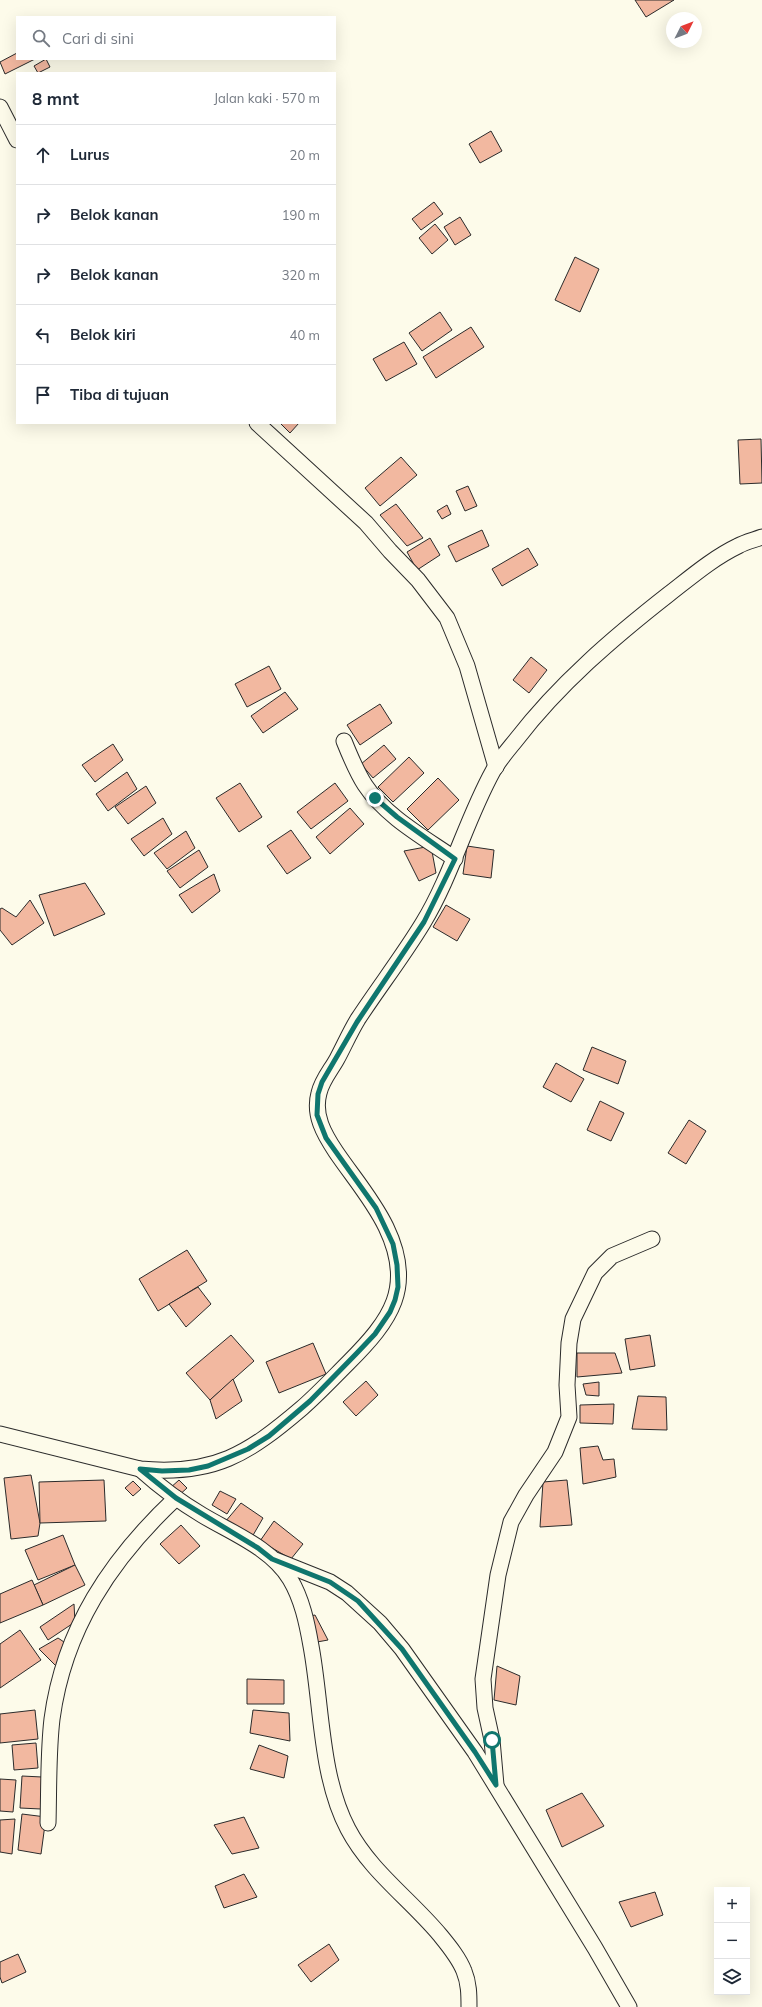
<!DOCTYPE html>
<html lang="id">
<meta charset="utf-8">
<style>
body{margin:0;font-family:Mulish,sans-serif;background:#f6f6f7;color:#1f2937}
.controls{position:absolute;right:12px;bottom:12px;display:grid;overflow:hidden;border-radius:0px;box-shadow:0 4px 16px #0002}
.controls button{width:36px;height:36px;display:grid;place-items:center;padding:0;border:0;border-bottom:1px solid #e0e1e3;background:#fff;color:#1f2937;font:20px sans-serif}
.compass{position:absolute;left:666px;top:12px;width:36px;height:36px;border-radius:50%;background:#fff;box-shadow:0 4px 16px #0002;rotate:48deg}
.stop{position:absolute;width:12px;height:12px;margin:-9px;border:3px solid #0f766e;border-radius:50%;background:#fff}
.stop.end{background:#0f766e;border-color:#fff;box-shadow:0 1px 4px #0008}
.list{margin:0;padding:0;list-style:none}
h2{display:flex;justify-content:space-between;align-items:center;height:52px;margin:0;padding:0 16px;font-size:17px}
h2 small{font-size:13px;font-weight:400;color:#747a83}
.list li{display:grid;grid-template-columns:26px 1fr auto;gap:12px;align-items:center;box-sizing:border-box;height:60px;padding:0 16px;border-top:1px solid #e0e1e3}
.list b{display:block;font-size:15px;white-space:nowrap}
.list em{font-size:13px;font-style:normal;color:#747a83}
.icon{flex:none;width:22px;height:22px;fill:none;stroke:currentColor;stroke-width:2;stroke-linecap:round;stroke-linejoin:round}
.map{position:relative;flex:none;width:762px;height:2007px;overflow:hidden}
.search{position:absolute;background:#fff;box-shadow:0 4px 16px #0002;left:16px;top:16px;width:320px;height:44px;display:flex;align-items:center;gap:10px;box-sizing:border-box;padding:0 14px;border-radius:0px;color:#747a83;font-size:15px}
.panel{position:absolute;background:#fff;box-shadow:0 4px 16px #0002;left:16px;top:72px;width:320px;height:352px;border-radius:0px}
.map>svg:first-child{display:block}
</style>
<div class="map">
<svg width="762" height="2007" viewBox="0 0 762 2007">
<rect width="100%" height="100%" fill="#fdfbea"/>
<g fill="#f2b8a0" stroke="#2b2b2b">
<path d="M635,0h39l-28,17z"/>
<path d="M17,53v6h18l-30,15 -5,-12z"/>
<path d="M46,59l4,8 -12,6 -4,-7z"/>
<path d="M491,131l11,20 -22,12 -11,-19z"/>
<path d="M434,202l9,12 -22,16 -9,-11z"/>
<path d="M460,217l11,18 -16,10 -11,-18z"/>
<path d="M435,224l13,16 -16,14 -13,-16z"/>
<path d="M575,257l24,12 -19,43 -25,-12z"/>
<path d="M440,312l12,18 -30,21 -13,-18z"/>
<path d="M471,327l13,20 -48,31 -13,-21z"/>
<path d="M404,342l13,22 -31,17 -13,-22z"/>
<path d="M280,423h19l-9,10z"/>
<path d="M761,439l1,44 -22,1 -2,-44z"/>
<path d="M401,457l16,18 -37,31 -15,-18z"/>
<path d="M468,486l9,20 -12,5 -9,-20z"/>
<path d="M396,504l27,34 -16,8 -27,-31z"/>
<path d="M447,505l4,9 -9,5 -5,-8z"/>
<path d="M482,530l7,16 -33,16 -8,-16z"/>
<path d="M430,538l10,17 -23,15 -10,-18z"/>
<path d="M528,548l10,17 -36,21 -10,-17z"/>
<path d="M531,657l16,13 -18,23 -16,-13z"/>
<path d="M269,666l12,23 -34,18 -12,-23z"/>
<path d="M285,692l13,17 -35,24 -12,-17z"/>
<path d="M380,704l12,19 -32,22 -13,-20z"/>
<path d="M113,744l10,16 -28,22 -13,-17z"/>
<path d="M384,745l12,14 -23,19 -12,-14z"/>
<path d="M409,757l15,16 -31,29 -15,-15z"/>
<path d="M127,772l10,17 -29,22 -12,-17z"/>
<path d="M438,778l21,22 -31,30 -21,-21z"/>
<path d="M240,783l22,34 -23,15 -23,-34z"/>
<path d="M335,783l13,18 -37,28 -14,-17z"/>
<path d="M146,786l10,17 -28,21 -13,-17z"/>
<path d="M350,808l14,16 -34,30 -14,-17z"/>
<path d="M163,818l9,16 -28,22 -13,-17z"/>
<path d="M291,830l20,28 -24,16 -20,-28z"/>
<path d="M186,831l9,17 -28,21 -13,-16z"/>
<path d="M431,846l5,27 -17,8 -15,-30z"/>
<path d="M467,846l27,4 -3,28 -28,-4z"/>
<path d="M199,850l9,17 -28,21 -13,-17z"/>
<path d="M214,874l6,17 -28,22 -13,-18z"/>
<path d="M85,883l20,31 -51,22 -15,-41z"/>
<path d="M30,900l14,23 -32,22 -12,-15v-21l2,-1 14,9z"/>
<path d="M446,905l24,14 -13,22 -24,-14z"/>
<path d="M592,1047l34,14 -8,23 -35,-14z"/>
<path d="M556,1063l28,16 -13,23 -28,-15z"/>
<path d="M600,1101l24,12 -13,28 -24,-11z"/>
<path d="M689,1120l17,11 -20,33 -18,-11z"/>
<path d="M187,1250l20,31 -49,30 -19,-32z"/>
<path d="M198,1287l13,17 -25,23 -17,-23z"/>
<path d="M231,1335l23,26 -44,39 -24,-27z"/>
<path d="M650,1335l5,31 -25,4 -5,-31z"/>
<path d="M313,1343l13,31 -47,19 -13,-31z"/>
<path d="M577,1353h38l7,20 -45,4z"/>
<path d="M233,1379l9,22 -26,18 -6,-19z"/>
<path d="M366,1381l12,14 -22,21 -13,-14z"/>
<path d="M599,1382v14l-13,-1 -3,-11z"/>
<path d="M638,1396l28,1 1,33 -35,-1z"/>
<path d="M614,1404l-1,20 -33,-1v-18z"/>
<path d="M598,1446l5,14 11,-1 2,18 -33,7 -3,-36z"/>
<path d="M31,1475l9,48 -2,13 -27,3 -7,-61z"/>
<path d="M104,1480l2,41 -66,2 -1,-41z"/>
<path d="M179,1480l8,8 -10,9 -8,-8z"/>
<path d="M567,1480l5,45 -32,2 3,-45z"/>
<path d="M133,1481l8,8 -8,7 -8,-8z"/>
<path d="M220,1491l16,8 -9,15 -15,-9z"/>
<path d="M241,1503l22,15 -11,19 -27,-15z"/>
<path d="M274,1521l29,23 -12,15 -31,-18z"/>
<path d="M181,1525l19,21 -21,18 -19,-20z"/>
<path d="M63,1535l12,30 -37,15 -13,-30z"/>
<path d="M75,1565l10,20 -42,20 -9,-20z"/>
<path d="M32,1580l11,25 -43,18v-29z"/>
<path d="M74,1604l1,18 -27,18 -8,-13z"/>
<path d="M315,1615l13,25 -11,2 -7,-26z"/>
<path d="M20,1630l21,30 -41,28v-44z"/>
<path d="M58,1638l6,4 -8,24 -17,-17z"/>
<path d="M497,1666l23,10 -4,29 -22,-5z"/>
<path d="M247,1679l37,1v24h-37z"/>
<path d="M35,1710l3,29 -38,4v-29z"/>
<path d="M253,1710l36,3 1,28 -40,-8z"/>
<path d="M36,1743l2,25 -24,2 -2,-25z"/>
<path d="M259,1745l29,11 -4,22 -34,-9z"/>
<path d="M22,1776l20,1 -1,32 -21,-1z"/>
<path d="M0,1779l16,1 -3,32 -13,-1z"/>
<path d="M582,1793l22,33 -42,21 -16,-37z"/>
<path d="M22,1814l24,3 -5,37 -23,-4z"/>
<path d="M244,1817l15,31 -27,6 -18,-29z"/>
<path d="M15,1819l-3,35 -12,-2v-32z"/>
<path d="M244,1874l13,23 -33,11 -9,-22z"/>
<path d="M655,1892l8,23 -32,12 -12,-25z"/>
<path d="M329,1944l10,16 -28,22 -13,-17z"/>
<path d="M18,1954l8,18 -24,11 -2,-6v-15z"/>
</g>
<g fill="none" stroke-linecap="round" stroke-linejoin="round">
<defs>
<g id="street">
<path d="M0,107l17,33"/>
<path d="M257,423l109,100 24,28 28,29 29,38 20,48 29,101"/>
<path d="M344,741c6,15 12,30 21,44 21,32 60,53 90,74"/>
<path d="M0,1434l140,35c74,7 108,-15 162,-61 16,-14 31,-30 46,-45 43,-43 67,-76 38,-136 -13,-27 -33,-50 -50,-75 -12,-18 -23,-37 -17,-59 3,-13 12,-23 18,-34 7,-13 13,-27 21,-40 21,-32 45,-63 65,-96 29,-48 43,-103 70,-152 6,-11 15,-21 23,-31 43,-56 98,-103 153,-146 22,-17 44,-36 69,-48 7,-4 16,-6 24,-9"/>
<path d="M140,1469c19,17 40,33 62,46 30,18 69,33 88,64 12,20 17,44 21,67 11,59 9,130 37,183 22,42 62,70 92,106 9,11 19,23 24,36 5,12 5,24 5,36"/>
<path d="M275,1560l55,22 17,11 33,30 22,26 73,103 120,196 34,59"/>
<path d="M496,1785l-4,-45 -7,-32 -2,-29 15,-104 13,-53 15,-27 29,-43 14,-35 -2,-32 2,-42 4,-24 22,-46 17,-17 40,-17"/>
<path d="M48,1823c1,-34 0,-70 4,-104 12,-90 59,-160 124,-221"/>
</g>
</defs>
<use href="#street" stroke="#2b2b2b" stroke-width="17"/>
<use href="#street" stroke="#fdfbea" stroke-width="15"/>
</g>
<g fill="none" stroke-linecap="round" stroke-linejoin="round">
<path stroke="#0f766e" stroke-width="5" d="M375,798l22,19 58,42 -31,63 -67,100 -35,60 -4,12 -1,21 9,23 50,70 17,36 4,21 1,22 -3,13 -5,12 -15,22 -19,20 -46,47 -41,35 -21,13 -40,17 -19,4 -27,1 -22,-2 36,29 82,50 14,11 58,23 28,19 44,48 73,103 21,33 -4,-45"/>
</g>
</svg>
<div class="controls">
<button>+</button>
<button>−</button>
<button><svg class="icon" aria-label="layers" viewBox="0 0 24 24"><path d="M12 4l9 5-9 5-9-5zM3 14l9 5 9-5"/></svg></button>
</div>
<svg class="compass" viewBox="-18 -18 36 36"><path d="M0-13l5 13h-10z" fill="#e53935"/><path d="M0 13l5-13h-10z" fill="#747a83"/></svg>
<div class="stop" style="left:492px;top:1740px"></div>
<div class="stop end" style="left:375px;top:798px"></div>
<div class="search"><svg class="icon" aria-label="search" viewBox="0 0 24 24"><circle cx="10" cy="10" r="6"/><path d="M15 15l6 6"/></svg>Cari di sini</div>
<section class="panel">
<h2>8 mnt<small>Jalan kaki · 570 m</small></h2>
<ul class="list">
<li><svg class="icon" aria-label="ahead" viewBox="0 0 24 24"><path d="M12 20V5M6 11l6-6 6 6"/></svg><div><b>Lurus</b></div><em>20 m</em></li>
<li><svg class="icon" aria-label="right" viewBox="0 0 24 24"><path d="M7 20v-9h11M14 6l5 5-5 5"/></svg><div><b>Belok kanan</b></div><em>190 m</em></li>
<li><svg class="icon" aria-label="right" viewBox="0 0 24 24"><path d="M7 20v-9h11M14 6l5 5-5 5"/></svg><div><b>Belok kanan</b></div><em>320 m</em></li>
<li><svg class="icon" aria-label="left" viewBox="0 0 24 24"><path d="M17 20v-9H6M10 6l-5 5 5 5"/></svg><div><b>Belok kiri</b></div><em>40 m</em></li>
<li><svg class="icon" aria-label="arrive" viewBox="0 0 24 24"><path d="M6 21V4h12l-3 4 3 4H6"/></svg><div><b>Tiba di tujuan</b></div></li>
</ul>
</section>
</div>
